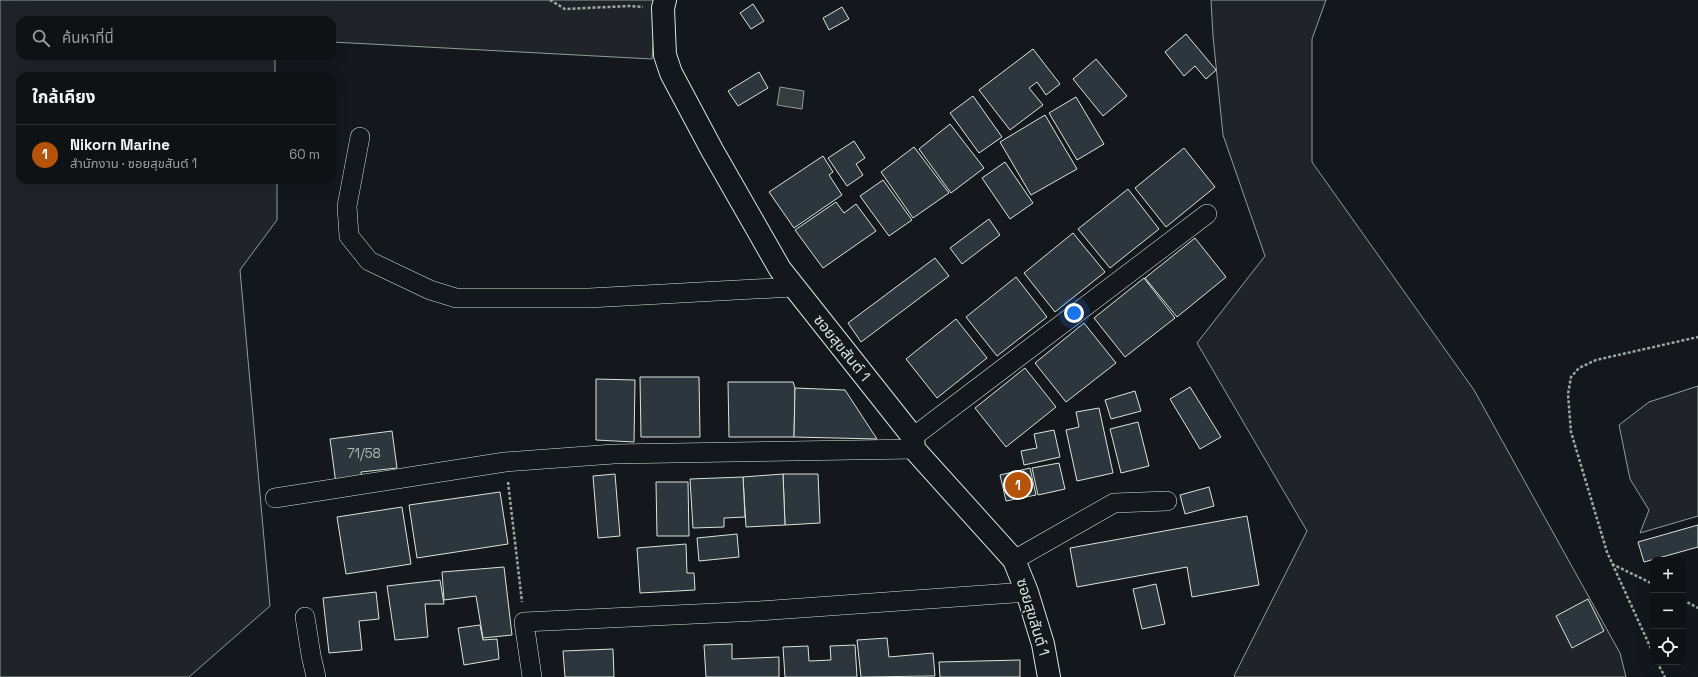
<!DOCTYPE html>
<html lang="th">
<meta charset="utf-8">
<style>
body{margin:0;font-family:"Space Grotesk","Noto Sans Thai",sans-serif;background:#1d2022;color:#f1f3f6}
.controls{position:absolute;right:12px;bottom:12px;display:grid;overflow:hidden;border-radius:8px;box-shadow:0 4px 16px #0002}
.controls button{width:36px;height:36px;display:grid;place-items:center;padding:0;border:0;border-bottom:1px solid #2f3234;background:#0f1215;color:#f1f3f6;font:20px sans-serif}
.you{position:absolute;left:1074px;top:313px;width:14px;height:14px;margin:-10px;border:3px solid #fff;border-radius:50%;background:#1a73e8;box-shadow:0 0 0 6px #1a73e833}
.badge{display:grid;place-items:center;width:26px;height:26px;border-radius:50%;background:#b45309;color:#fff;font-size:13px;font-weight:700}
.pin{position:absolute;translate:-50% -50%;border:2px solid #fff;box-shadow:0 1px 4px #0006}
.list{margin:0;padding:0;list-style:none}
h2{display:flex;justify-content:space-between;align-items:center;height:52px;margin:0;padding:0 16px;font-size:17px}
h2 small{font-size:13px;font-weight:400;color:#9b9ea0}
.list li{display:grid;grid-template-columns:26px 1fr auto;gap:12px;align-items:center;box-sizing:border-box;height:60px;padding:0 16px;border-top:1px solid #2f3234}
.list b{display:block;font-size:15px;white-space:nowrap}
.list p{margin:0;font-size:13px;white-space:nowrap;color:#9b9ea0}
.list em{font-size:13px;font-style:normal;color:#9b9ea0}
.icon{flex:none;width:22px;height:22px;fill:none;stroke:currentColor;stroke-width:2;stroke-linecap:round;stroke-linejoin:round}
.map{position:relative;flex:none;width:1698px;height:677px;overflow:hidden}
.search{position:absolute;background:#0f1215;box-shadow:0 4px 16px #0002;left:16px;top:16px;width:320px;height:44px;display:flex;align-items:center;gap:10px;box-sizing:border-box;padding:0 14px;border-radius:12px;color:#9b9ea0;font-size:15px}
.panel{position:absolute;background:#0f1215;box-shadow:0 4px 16px #0002;left:16px;top:72px;width:320px;height:112px;border-radius:12px}
.map>svg:first-child{display:block}
</style>
<div class="map">
<svg width="1698" height="677" viewBox="0 0 1698 677">
<rect width="100%" height="100%" fill="#14181c"/>
<g fill="#202428" stroke="#939e99">
<path d="M0,0h656l-4,59 -320,-17v-22h-312v36h255v20h-255v104h257v40l-37,50 30,336 -81,71h-189z"/>
<path d="M1211,0h115l-14,39v123l162,228 146,263 6,24h-391l-1,-1 73,-145 -110,-188 68,-87 -42,-121 -10,-99z"/>
<path d="M1698,386v130l-58,17 9,-23 -19,-31 -11,-54 30,-23z"/>
</g>
<path fill="#363b3e" stroke="#939e99" d="M780,87l24,4 -2,18 -25,-4z"/>
<g fill="#2c363c" stroke="#d8e6dc">
<path d="M753,4l11,17 -13,8 -11,-16z"/>
<path d="M842,7l7,12 -20,11 -6,-12z"/>
<path d="M1186,34l30,36 -10,9 -11,-13 -11,10 -19,-24z"/>
<path d="M1033,49l27,35 -14,11 -9,-13 -8,6 14,17 -33,25 -31,-40z"/>
<path d="M1096,59l31,37 -24,20 -30,-37z"/>
<path d="M759,72l9,16 -30,18 -10,-15z"/>
<path d="M973,96l29,41 -23,16 -29,-40z"/>
<path d="M1076,97l28,47 -27,16 -28,-47z"/>
<path d="M1045,115l32,54 -46,26 -31,-53z"/>
<path d="M950,124l34,44 -33,25 -32,-44z"/>
<path d="M854,141l11,17 -9,6 7,11 -16,11 -19,-28z"/>
<path d="M914,147l35,46 -36,25 -32,-46z"/>
<path d="M1184,148l31,39 -49,40 -31,-39z"/>
<path d="M823,156l10,16 -4,3 13,20 -48,33 -25,-36z"/>
<path d="M1005,162l28,41 -23,16 -28,-41z"/>
<path d="M883,180l29,40 -23,16 -29,-40z"/>
<path d="M1128,189l31,40 -49,39 -32,-39z"/>
<path d="M836,202l8,11 12,-9 20,27 -53,37 -28,-38z"/>
<path d="M989,219l11,16 -38,29 -12,-16z"/>
<path d="M1073,233l32,39 -50,40 -31,-39z"/>
<path d="M1195,238l31,39 -49,40 -32,-39z"/>
<path d="M935,258l14,18 -88,66 -13,-19z"/>
<path d="M1016,277l31,40 -50,39 -31,-39z"/>
<path d="M1144,278l31,40 -50,39 -31,-39z"/>
<path d="M956,319l31,39 -50,40 -31,-39z"/>
<path d="M1084,323l32,40 -50,39 -31,-39z"/>
<path d="M1025,368l31,39 -50,40 -31,-39z"/>
<path d="M640,377h59l1,60h-59z"/>
<path d="M596,379l39,1 -1,62 -38,-2z"/>
<path d="M728,382h65l2,6 -1,49h-65z"/>
<path d="M1190,387l31,50 -21,12 -30,-50z"/>
<path d="M795,388l50,2 32,49 -83,-2z"/>
<path d="M1135,391l6,20 -30,8 -6,-19z"/>
<path d="M1099,408l14,65 -36,8 -11,-51 13,-3 -3,-15z"/>
<path d="M1138,422l11,44 -28,7 -11,-44z"/>
<path d="M1054,430l6,27 -36,8 -3,-14 16,-3 -3,-14z"/>
<path d="M392,431l5,37 -36,4 1,8 -26,4 -6,-45z"/>
<path d="M1059,463l6,26 -27,6 -6,-27z"/>
<path d="M1030,468l6,27 -30,6 -6,-26z"/>
<path d="M615,474l5,62 -22,2 -5,-62z"/>
<path d="M783,474h35l2,49 -35,2z"/>
<path d="M783,474l2,51 -39,2 -3,-50z"/>
<path d="M743,477l2,40 -21,1v9l-31,1 -3,-49z"/>
<path d="M656,482h32l1,54h-32z"/>
<path d="M1209,487l5,19 -29,8 -5,-19z"/>
<path d="M500,492l8,52 -91,14 -8,-53z"/>
<path d="M402,507l9,57 -65,10 -9,-57z"/>
<path d="M1247,516l12,69 -67,12 -5,-30 -110,20 -7,-39z"/>
<path d="M1698,525v22l-54,15 -6,-20z"/>
<path d="M737,534l2,23 -40,4 -2,-23z"/>
<path d="M686,544l1,29h7l1,17 -55,3 -3,-45z"/>
<path d="M504,567l8,68 -29,3 -7,-42 -32,4 -2,-28z"/>
<path d="M440,580l4,24h-19l3,33 -33,3 -8,-54z"/>
<path d="M1156,584l9,40 -23,5 -9,-40z"/>
<path d="M376,592l3,27 -20,2 3,29 -33,3 -6,-55z"/>
<path d="M1588,599l16,32 -32,17 -16,-32z"/>
<path d="M480,625l3,15 14,-1 2,20 -35,6 -6,-37z"/>
<path d="M887,638l2,19 44,-4 2,23 -74,1 -4,-37z"/>
<path d="M732,644v15l47,-2v20h-73l-2,-32z"/>
<path d="M855,645l2,32h-72l-2,-30 25,-1 1,15 22,-1 -1,-14z"/>
<path d="M613,649l1,28h-49l-2,-26z"/>
<path d="M1020,660v17h-80l-1,-15z"/>
</g>
<g fill="none" stroke-linecap="round" stroke-linejoin="round">
<defs>
<g id="street">
<path d="M360,137l-13,69 2,30 20,25 61,29 26,8h133l204,-11"/>
<path d="M913,437l294,-223"/>
<path d="M275,498l230,-36 109,-8 300,-5"/>
<path d="M1014,560l100,-57 53,-2"/>
<path d="M305,617l6,38 5,22"/>
<path d="M532,677l-8,-55 235,-11 268,-19"/>
</g>
<path id="secondary" d="M665,0l-2,8 2,47 6,18 41,77 68,119 133,168 1,12 100,111 13,32 16,52 6,33"/>
</defs>
<use href="#street" stroke="#d8e6dc" stroke-width="20"/>
<use href="#secondary" stroke="#d8e6dc" stroke-width="24"/>
<g stroke="#9da8a2" stroke-width="2.5" stroke-dasharray="3 2" stroke-linecap="butt">
<path d="M550,0l15,9 65,-3 13,1"/>
<path d="M508,482l14,120"/>
<path d="M1612,564l41,20"/>
<path d="M1683,600l15,8"/>
<path d="M1653,653l-46,-101 -36,-120 -3,-38 3,-17 8,-9 17,-8 102,-23"/>
<path d="M1657,662l8,15"/>
</g>
<use href="#street" stroke="#14181c" stroke-width="19"/>
<use href="#secondary" stroke="#14181c" stroke-width="22"/>
</g>
<g text-anchor="middle" stroke-width="3" stroke-linejoin="round" paint-order="stroke">
<g font-size="13" fill="#adbab4">
<text x="364" y="458">71/58</text>
</g>
<g font-size="15" fill="#d8e6dc" stroke="#14181c">
<text transform="translate(842 348) rotate(51)" y="5">ซอยสุขสันต์ 1</text>
<text transform="translate(1033 617) rotate(73)" y="5">ซอยสุขสันต์ 1</text>
</g>
</g>
</svg>
<div class="controls">
<button>+</button>
<button>−</button>
<button><svg class="icon" aria-label="locate" viewBox="0 0 24 24"><circle cx="12" cy="12" r="6"/><path d="M12 2v4M12 18v4M2 12h4M18 12h4"/></svg></button>
</div>
<div class="you"></div>
<div class="pin badge" style="left:1018px;top:485px">1</div>
<div class="search"><svg class="icon" aria-label="search" viewBox="0 0 24 24"><circle cx="10" cy="10" r="6"/><path d="M15 15l6 6"/></svg>ค้นหาที่นี่</div>
<section class="panel">
<h2>ใกล้เคียง<small></small></h2>
<ul class="list">
<li><span class="badge">1</span><div><b>Nikorn Marine</b><p>สำนักงาน · ซอยสุขสันต์ 1</p></div><em>60 m</em></li>
</ul>
</section>
</div>
